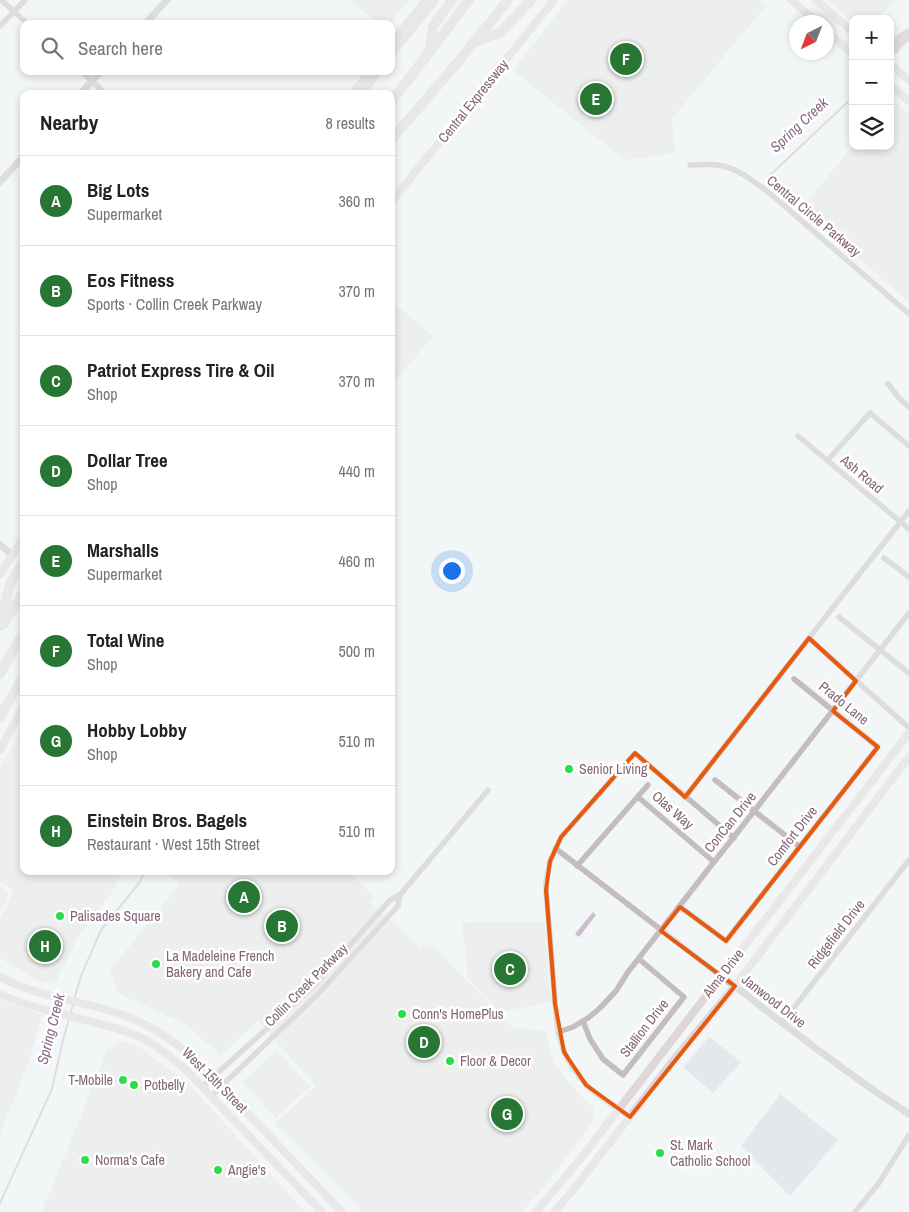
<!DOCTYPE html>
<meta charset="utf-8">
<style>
body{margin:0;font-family:"Archivo Narrow",sans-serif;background:#f6f6f6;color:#222}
.controls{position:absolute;right:15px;top:15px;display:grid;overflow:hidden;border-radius:10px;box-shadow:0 2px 8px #0003}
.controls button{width:45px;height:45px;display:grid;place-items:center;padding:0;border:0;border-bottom:1px solid #e0e0e0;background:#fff;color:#222;font:25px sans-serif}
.compass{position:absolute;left:789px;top:15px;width:45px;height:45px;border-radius:50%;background:#fff;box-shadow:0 2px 8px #0003;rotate:222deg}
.you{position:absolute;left:451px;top:570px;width:18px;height:18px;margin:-12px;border:4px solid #fff;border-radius:50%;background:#1a73e8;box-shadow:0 0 0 8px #1a73e833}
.badge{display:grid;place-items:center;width:32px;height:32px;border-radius:50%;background:#277633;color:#fff;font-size:16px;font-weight:700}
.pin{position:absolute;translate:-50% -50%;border:2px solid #fff;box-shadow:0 1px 5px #0006}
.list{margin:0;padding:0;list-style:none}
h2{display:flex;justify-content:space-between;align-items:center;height:65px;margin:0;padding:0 20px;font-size:21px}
h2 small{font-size:16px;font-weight:400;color:#767676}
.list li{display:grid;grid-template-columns:32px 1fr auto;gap:15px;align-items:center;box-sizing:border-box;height:90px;padding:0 20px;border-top:1px solid #e0e0e0}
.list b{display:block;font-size:19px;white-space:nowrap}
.list p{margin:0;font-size:16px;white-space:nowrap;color:#767676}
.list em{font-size:16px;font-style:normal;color:#767676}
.icon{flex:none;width:28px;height:28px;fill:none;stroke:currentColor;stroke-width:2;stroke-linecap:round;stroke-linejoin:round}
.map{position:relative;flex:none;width:909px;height:1212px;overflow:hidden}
.search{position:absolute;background:#fff;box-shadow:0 2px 8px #0003;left:20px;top:20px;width:375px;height:55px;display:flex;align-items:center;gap:12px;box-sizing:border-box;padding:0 18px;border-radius:10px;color:#767676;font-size:19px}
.panel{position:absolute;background:#fff;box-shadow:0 2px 8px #0003;left:20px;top:90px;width:375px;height:785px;border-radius:10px}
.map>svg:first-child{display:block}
</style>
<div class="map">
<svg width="909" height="1212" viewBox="0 0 909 1212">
<rect width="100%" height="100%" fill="#f3f6f6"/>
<g fill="#e6e7e7">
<path d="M350,0h59l-19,24h-12z"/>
<path d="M568,0h193l6,5 -95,114 3,34 -51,7 -111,-90z"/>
<path d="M827,0h70l-21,19h-23v4z"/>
<path d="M892,100l17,14v188l-108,-94 52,-62h37v-44z"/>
<path d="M391,301l42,35 -42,50z"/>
<path d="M24,725v146h98l-9,20 -33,43 -25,50 -19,-4 -36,-22v-39l14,-29 -14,-8v-113z"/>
<path d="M171,871h176l28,26 -4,6 36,31 13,13 4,-3 9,2 80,82 32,2 9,32 11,16 29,31 -2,14 -51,68 -20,21h-158l-88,-89 41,-37 -58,-65 -37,34 -36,-31 -68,-31 -7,-23 69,-85 -10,-11z"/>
<path d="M0,886l9,6 -9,20z"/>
<path d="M545,921l6,81 -51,10 -32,-33 -6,-56z"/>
<path d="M0,1000l37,13 6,1 -15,50 -28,70z"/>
<path d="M120,1040l17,6 12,8 41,31 115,127h-264l29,-69 37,-93z"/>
<path d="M277,1050l33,37 -34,31 -34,-36z"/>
</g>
<g fill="#d4d8dd">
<path d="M709,1037l32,25 -28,31 -30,-26z"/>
<path d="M780,1094l58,46 -48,56 -49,-50z"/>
</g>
<path fill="#cbbdc9" d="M593,912l3,3 -17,22 -4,-3z"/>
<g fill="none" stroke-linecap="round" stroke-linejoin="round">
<g stroke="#cbbdc9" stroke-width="2">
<path d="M890,52l3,-3"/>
<path d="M768,177l85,-80"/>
<path d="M74,1000l7,-24 20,-46 38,-47 7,-12"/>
<path d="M70,1014l3,-9"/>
<path d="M0,1203l52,-114 11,-49 6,-21"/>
</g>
<path stroke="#cbbdc9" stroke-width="12" d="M893,49l5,-7 11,-8"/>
<g stroke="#c4bcc1" stroke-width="5.5">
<path d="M1,0l27,24"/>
<path d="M0,26l25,-26"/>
<path d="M81,71l25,23"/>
<path d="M690,165c9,0 19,-1 28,0 21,3 38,18 55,31l136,118"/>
<path d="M888,384l11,14 10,9"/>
<path d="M798,436l111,93"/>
<path d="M827,461l43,-48 39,33"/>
<path d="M884,558l25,19"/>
<path d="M839,617l70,56"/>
<path d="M809,638l100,90"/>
<path d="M715,780l85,67"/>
<path d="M638,797l76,65"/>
<path d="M685,797l124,-159 100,-127"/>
<path d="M555,848l166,128"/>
<path d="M577,866l71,-81"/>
<path d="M680,907l46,34 152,-194 -84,-68"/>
<path d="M583,1021l7,18 13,20 20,16 61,-78 -45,-38"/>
<path d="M782,1023l127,-163"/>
<path d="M558,1032l15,-5 15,-9 12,-10 16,-17 12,-19 82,-105 27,-34 172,-220"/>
<path d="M202,1087l112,-101 76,-86 10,-5"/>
<path d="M211,1096l107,-102 80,-88 2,-11 88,-105"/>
<path d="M630,1117l-31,-21 -13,-11 -14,-18 -8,-15 -6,-20 -3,-28 -9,-114v-9l4,-20 11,-24 74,-84 99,85"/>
<path d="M855,1212l24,-29 30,-48"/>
</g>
<g stroke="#c4bcc1" stroke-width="7">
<path d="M145,24l22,-24"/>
<path d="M80,94l21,-23"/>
<path d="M0,182l24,-26"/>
<path d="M0,545l12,10"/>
<path d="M721,976l14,10c57,45 114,89 174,128"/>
</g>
<g stroke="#ded6db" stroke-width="8">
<path d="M791,0l26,22"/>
<path d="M816,0l37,32"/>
<path d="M826,31l27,23"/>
<path d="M391,44l35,-44"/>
<path d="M890,64l19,16"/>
<path d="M890,85l19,16"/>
<path d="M352,94l18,-23"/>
<path d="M391,202l163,-202"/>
<path d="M0,575l24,-38"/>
<path d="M0,750l24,-45"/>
<path d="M0,977c34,18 74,23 111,34 42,12 72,36 102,66l129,135"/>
<path d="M0,994c30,14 64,20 96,29 17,4 35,9 50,17 15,8 27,20 40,30l136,142"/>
<path d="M536,1212l49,-59 324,-420"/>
<path d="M554,1212l20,-23 98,-127 63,-76 174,-229"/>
</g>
<g stroke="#ded6db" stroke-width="10">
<path d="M475,42l26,-10 30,-32"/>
<path d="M430,51l3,-25 19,-26"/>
<path d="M391,53l43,-53"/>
<path d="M360,94l17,-23"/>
<path d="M391,102l78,-102"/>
<path d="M391,140l67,-78 50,-62"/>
<path d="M4,624l20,-33"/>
<path d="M0,626l10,-42 14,-24"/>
<path d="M0,674l24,-42"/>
<path d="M0,717l24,-42"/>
</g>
</g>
<path d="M0 0H909V1212H0ZM809,638l47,43 -23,30 45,36 -152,194 -46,-34 -19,24 74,55 -105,131 -44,-32 -22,-33 -9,-48 -9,-114 4,-29 11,-24 74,-84 50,44z" fill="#f3f6f6" fill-opacity=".55" fill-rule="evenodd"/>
<path fill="none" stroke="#e8590c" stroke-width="4" stroke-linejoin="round" d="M809,638l47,43 -23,30 45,36 -152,194 -46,-34 -19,24 74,55 -105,131 -44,-32 -22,-33 -9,-48 -9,-114 4,-29 11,-24 74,-84 50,44z"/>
<g fill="#2ddc48" stroke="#fff" stroke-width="2">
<circle cx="569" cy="769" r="5"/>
<circle cx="60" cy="916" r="5"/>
<circle cx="156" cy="964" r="5"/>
<circle cx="402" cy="1014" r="5"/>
<circle cx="450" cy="1061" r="5"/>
<circle cx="123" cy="1080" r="5"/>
<circle cx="134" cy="1085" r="5"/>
<circle cx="660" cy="1153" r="5"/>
<circle cx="85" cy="1160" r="5"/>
<circle cx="218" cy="1170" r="5"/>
</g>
<g text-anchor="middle" stroke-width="5" stroke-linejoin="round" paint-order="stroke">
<g font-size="14" fill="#826678" stroke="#fff">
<text transform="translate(473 101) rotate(-51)" y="5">Central Expressway</text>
<text transform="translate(814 216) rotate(40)" y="5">Central Circle Parkway</text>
<text transform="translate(862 474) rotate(40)" y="5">Ash Road</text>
<text transform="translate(844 703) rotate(39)" y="5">Prado Lane</text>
<text transform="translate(673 810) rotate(41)" y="5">Olas Way</text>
<text transform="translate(730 822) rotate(-51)" y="5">ConCan Drive</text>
<text transform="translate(792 836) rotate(-52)" y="5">Comfort Drive</text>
<text transform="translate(836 934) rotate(-52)" y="5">Ridgefield Drive</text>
<text transform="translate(723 973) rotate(-52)" y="5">Alma Drive</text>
<text transform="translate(306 985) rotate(-45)" y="5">Collin Creek Parkway</text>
<text transform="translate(774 1001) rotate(38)" y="5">Janwood Drive</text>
<text transform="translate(644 1028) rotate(-52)" y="5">Stallion Drive</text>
<text transform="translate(215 1080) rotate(45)" y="5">West 15th Street</text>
</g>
<g font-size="14" fill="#826678" stroke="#fff" text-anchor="start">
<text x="579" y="774">Senior Living</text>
<text x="70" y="921">Palisades Square</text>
<text x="166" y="961">La Madeleine French<tspan x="166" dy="16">Bakery and Cafe</tspan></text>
<text x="412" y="1019">Conn's HomePlus</text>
<text x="460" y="1066">Floor &amp; Decor</text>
<text x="113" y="1085" text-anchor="end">T-Mobile</text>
<text x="144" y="1090">Potbelly</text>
<text x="670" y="1150">St. Mark<tspan x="670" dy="16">Catholic School</tspan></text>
<text x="95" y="1165">Norma's Cafe</text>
<text x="228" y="1175">Angie's</text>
</g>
<g font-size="15" font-style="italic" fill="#8d6c86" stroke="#fff">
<text transform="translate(799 125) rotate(-43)" y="5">Spring Creek</text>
<text transform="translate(51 1029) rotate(-76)" y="5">Spring Creek</text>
</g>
</g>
</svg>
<div class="controls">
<button>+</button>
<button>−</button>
<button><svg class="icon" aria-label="layers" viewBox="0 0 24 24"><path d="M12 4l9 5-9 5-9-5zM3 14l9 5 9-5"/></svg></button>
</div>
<svg class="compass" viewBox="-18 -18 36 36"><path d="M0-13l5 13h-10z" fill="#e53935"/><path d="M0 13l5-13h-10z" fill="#767676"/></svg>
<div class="you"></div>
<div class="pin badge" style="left:244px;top:897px">A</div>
<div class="pin badge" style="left:282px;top:926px">B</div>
<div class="pin badge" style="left:510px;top:969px">C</div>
<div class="pin badge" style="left:424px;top:1042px">D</div>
<div class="pin badge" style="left:596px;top:99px">E</div>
<div class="pin badge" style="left:626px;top:59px">F</div>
<div class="pin badge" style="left:507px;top:1114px">G</div>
<div class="pin badge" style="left:45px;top:946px">H</div>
<div class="search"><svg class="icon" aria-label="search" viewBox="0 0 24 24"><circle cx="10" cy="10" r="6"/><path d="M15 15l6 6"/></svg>Search here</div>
<section class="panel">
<h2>Nearby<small>8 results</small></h2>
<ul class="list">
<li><span class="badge">A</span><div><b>Big Lots</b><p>Supermarket</p></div><em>360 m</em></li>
<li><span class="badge">B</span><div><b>Eos Fitness</b><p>Sports · Collin Creek Parkway</p></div><em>370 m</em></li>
<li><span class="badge">C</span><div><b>Patriot Express Tire &amp; Oil</b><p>Shop</p></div><em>370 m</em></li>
<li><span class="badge">D</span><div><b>Dollar Tree</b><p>Shop</p></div><em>440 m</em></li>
<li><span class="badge">E</span><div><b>Marshalls</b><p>Supermarket</p></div><em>460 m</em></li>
<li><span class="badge">F</span><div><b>Total Wine</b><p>Shop</p></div><em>500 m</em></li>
<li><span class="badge">G</span><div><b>Hobby Lobby</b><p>Shop</p></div><em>510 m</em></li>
<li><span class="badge">H</span><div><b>Einstein Bros. Bagels</b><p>Restaurant · West 15th Street</p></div><em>510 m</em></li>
</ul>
</section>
</div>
